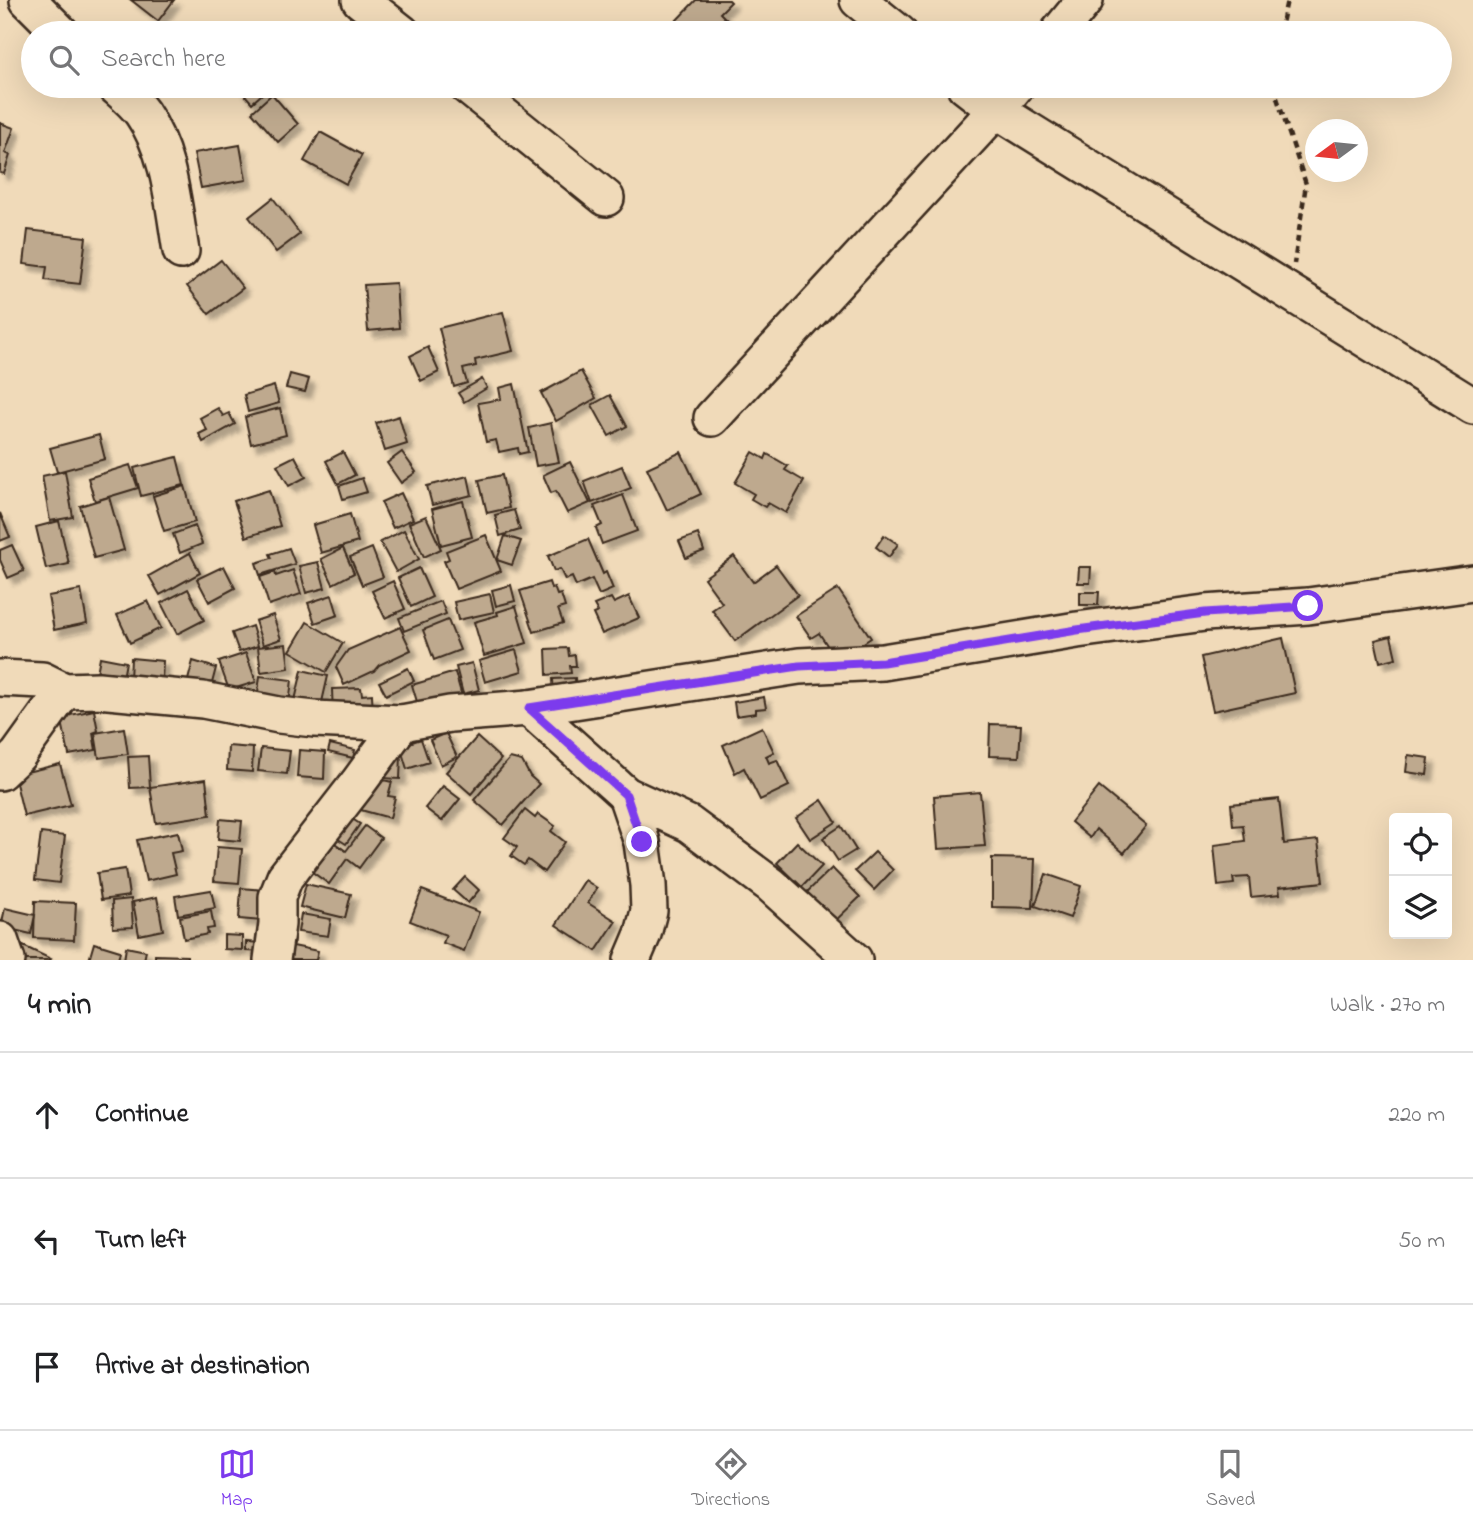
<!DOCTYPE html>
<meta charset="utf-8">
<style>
body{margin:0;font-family:"Indie Flower",sans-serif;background:#f6f6f6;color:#202124}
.controls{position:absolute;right:21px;bottom:21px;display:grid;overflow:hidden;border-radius:7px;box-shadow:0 7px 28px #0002}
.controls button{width:63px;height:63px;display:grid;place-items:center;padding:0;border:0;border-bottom:2px solid #e0e0e0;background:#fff;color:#202124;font:35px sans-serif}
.compass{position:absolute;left:1305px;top:119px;width:63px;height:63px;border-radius:50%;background:#fff;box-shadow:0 7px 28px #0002;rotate:255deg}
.stop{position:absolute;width:21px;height:21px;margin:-16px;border:5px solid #7c3aed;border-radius:50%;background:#fff}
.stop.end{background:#7c3aed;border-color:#fff;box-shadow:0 2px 7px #0008}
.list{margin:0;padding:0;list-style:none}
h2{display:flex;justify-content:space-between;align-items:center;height:91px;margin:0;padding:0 28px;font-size:30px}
h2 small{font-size:23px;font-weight:400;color:#757577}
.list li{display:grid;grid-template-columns:46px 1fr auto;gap:21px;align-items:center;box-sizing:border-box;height:126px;padding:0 28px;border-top:2px solid #e0e0e0}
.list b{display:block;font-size:26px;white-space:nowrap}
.list em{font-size:23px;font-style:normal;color:#757577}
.icon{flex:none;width:38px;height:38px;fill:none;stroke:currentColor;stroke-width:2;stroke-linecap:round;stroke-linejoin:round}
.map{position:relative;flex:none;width:1473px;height:960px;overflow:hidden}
.search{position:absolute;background:#fff;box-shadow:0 7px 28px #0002;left:21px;right:21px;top:21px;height:77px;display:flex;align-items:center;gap:18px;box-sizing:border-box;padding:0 24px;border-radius:38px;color:#757577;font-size:26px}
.sheet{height:469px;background:#fff}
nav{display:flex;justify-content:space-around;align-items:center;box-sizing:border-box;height:98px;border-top:2px solid #e0e0e0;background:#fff;font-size:19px;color:#757577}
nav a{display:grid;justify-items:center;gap:4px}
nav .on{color:#7c3aed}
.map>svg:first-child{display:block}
</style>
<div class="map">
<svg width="1473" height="960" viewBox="0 0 1473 960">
<defs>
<filter id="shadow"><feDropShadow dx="6" dy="6" stdDeviation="2" flood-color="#0004"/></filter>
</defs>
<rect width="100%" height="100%" fill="#f0dab9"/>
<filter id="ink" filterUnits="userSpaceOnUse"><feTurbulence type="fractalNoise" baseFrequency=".0143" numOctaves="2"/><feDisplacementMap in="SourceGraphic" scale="14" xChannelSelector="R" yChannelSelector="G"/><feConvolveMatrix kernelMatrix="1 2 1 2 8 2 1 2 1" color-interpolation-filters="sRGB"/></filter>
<g filter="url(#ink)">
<g fill="#bea98e" stroke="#3b2a1e" stroke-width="2" filter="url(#shadow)">
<path d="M131,0h43l-16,21z"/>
<path d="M696,0h33l2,2 -11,11 7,7 -13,13h-9l-2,-2 -2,2h-18l-10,-9z"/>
<path d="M237,86h34l-19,17z"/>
<path d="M272,94l26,30 -20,18 -26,-30z"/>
<path d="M0,123l14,5 -9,25 5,2 -6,19 -4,-1z"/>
<path d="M320,132l42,23 -16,29 -42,-23z"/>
<path d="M240,145l6,35 -45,8 -7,-35z"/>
<path d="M273,198l27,36 -24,18 -27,-35z"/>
<path d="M28,230l58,7 -6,47 -35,-4 2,-13 -23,-3z"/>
<path d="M221,260l22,28 -34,26 -22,-28z"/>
<path d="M396,283l3,45 -31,3 -4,-46z"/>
<path d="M503,312l10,39 -38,9 1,6 -13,3 4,14 -13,4 -15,-59z"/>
<path d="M428,347l11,25 -18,9 -11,-25z"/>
<path d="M581,371l15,27 -40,23 -15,-28z"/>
<path d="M290,374l19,5 -4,13 -19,-4z"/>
<path d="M482,379l5,9 -23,14 -6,-9z"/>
<path d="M514,384l14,68 -9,2 -1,-6 -19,4 -3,-12 -10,2 -8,-39 23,-4 -2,-11z"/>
<path d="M274,386l5,17 -31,9 -4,-17z"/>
<path d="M610,395l17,31 -18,10 -17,-31z"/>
<path d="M218,408l5,8 6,-3 6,11 -32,18 -4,-8 8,-4 -7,-12z"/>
<path d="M280,408l6,27 -35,9 -6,-27z"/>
<path d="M399,416l8,28 -22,7 -9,-28z"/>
<path d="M551,423l8,39 -23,4 -7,-38z"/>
<path d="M99,435l6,24 -48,13 -7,-24z"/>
<path d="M343,452l12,23 -17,9 -12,-23z"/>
<path d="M402,452l14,20 -15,11 -14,-20z"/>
<path d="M681,452l20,42 -34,16 -20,-42z"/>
<path d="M753,452l12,7 2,-5 21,12 -3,4 19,11 -18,32 -18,-10 -3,4 -14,-8 3,-5 -19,-11z"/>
<path d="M295,456l11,21 -17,9 -12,-21z"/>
<path d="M177,457l7,28 -43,11 -7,-28z"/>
<path d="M570,462l20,41 -23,10 -11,-22 -5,2 -8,-18z"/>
<path d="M130,465l8,23 -43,13 -7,-23z"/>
<path d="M622,466l9,22 -39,15 -8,-22z"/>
<path d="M65,471l8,46 -23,4 -8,-45z"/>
<path d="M502,475l7,33 -22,5 -8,-33z"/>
<path d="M468,476l4,19 -40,10 -5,-19z"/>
<path d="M362,478l5,14 -24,7 -4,-13z"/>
<path d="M185,486l10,36 -31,9 -11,-35z"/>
<path d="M269,490l11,36 -34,11 -12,-36z"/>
<path d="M401,493l12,26 -20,9 -12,-26z"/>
<path d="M623,495l14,36 -35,13 -6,-16 6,-3 -8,-19z"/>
<path d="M109,497l15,53 -30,8 -14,-52z"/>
<path d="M463,501l9,36 -31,8 -9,-36z"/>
<path d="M514,510l6,20 -20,6 -5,-21z"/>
<path d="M0,513l10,24 -10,4z"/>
<path d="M350,514l8,28 -37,11 -8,-28z"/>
<path d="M426,516l15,33 -17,8 -15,-34z"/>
<path d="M59,521l10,43 -23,5 -10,-42z"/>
<path d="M195,526l7,18 -22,9 -7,-19z"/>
<path d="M404,530l15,29 -23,13 -16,-30z"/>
<path d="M698,534l6,17 -18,7 -7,-17z"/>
<path d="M486,535l15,36 -45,18 -12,-28 5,-2 -3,-8z"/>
<path d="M884,535l14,9 -9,13 -13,-10z"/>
<path d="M505,536l16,5 -9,24 -15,-5z"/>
<path d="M588,539l15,35 3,-2 7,17 -14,6 -7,-16 -16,7 -4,-9 -7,3 -5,-11 -6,2 -6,-15z"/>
<path d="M12,545l12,26 -16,7 -8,-18v-10z"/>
<path d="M289,548l6,16 -35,11 -4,-12 16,-5 -2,-4z"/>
<path d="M343,548l11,25 -21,11 -12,-25z"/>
<path d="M372,548l11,29 -21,8 -12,-28z"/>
<path d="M190,553l10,20 -40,22 -11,-19z"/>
<path d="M734,556l19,26 23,-17 22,30 -63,46 -23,-31 10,-7 -18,-25z"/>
<path d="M318,562l7,26 -19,5 -7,-27z"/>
<path d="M224,566l11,22 -26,14 -12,-23z"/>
<path d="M1079,567h12l-1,16h-12z"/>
<path d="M419,568l13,29 -21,10 -13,-29z"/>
<path d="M293,570l8,24 -32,11 -9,-28 15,-5 1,4z"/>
<path d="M393,581l12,28 -20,9 -13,-27z"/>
<path d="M549,582l2,6 3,-1 3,8 4,-1 4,13 -7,2 5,14 -29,9 -14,-41z"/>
<path d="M511,585l4,16 -19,5 -4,-16z"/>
<path d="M188,589l16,31 -27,14 -16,-31z"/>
<path d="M838,589l33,49 -34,22 -18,-27 -8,5 -15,-22z"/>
<path d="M81,590l6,33 -33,7 -6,-34z"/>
<path d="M1080,592h19l-1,13h-18z"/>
<path d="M490,594l4,18 -36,8 -4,-18z"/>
<path d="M332,595l6,20 -23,8 -7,-20z"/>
<path d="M629,596l10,22 -37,16 -9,-20 5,-2 -4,-7 17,-7 3,5z"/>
<path d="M148,601l13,27 -31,15 -13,-28z"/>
<path d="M441,601l5,13 -42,17 -5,-13z"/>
<path d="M516,606l11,37 -43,13 -10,-34 24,-7 -1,-3z"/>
<path d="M273,615l8,24 -18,6 -8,-24z"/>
<path d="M448,620l12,30 -26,10 -11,-30z"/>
<path d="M307,622l36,21 -17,29 -36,-21z"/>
<path d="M252,626l6,20 -19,6 -7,-19z"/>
<path d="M400,627l11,23 -32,15 -5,6 -30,14 -8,-18 12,-17z"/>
<path d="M1391,636l5,22 -16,4 -5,-22z"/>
<path d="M1283,638l12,55 -82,18 -12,-54z"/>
<path d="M286,644l3,24 -28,4 -3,-25z"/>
<path d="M568,648l1,8 6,-1 1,11h-6l1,7 -24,2 -1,-26z"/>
<path d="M516,650l6,21 -37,11 -6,-21z"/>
<path d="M246,653l10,29 -27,8 -10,-28z"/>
<path d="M100,657l26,5 -3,16 -26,-5z"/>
<path d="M131,658l32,3 -1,21 -32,-2z"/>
<path d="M193,661l23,7 -5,19 -23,-7z"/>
<path d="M472,663l7,27 -16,4 -7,-27z"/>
<path d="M408,668l6,13 -28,14 -7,-13z"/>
<path d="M302,670l26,6 -9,39 -26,-6z"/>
<path d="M455,672l8,28 -43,12 -8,-27z"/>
<path d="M260,676l32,4 -3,24 -32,-4z"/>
<path d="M575,678l1,19 -22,2 -1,-20z"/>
<path d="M361,688l1,7 10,-1 1,22 -40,2 -1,-29z"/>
<path d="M764,697l2,11 -10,1v4l-20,3 -2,-14z"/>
<path d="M94,710l4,21 -5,2 3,17 -27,5 -8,-38z"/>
<path d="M990,724l31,1 -2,32 -30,-1z"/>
<path d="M762,727l12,25 -8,4 3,7 8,-3 12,26 -29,14 -16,-32 -9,5 -12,-28z"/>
<path d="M124,728l4,26 -29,4 -4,-25z"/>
<path d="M446,733l11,24 -16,8 -11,-25z"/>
<path d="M477,737l24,22 -30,35 -25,-22z"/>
<path d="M421,739l8,23 -22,7 -7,-23z"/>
<path d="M330,744l25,6 -2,8 -25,-6z"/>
<path d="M228,746l25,2 -1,24 -25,-2z"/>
<path d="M261,748l29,3 -3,23 -29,-3z"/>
<path d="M299,750l26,2 -1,27 -27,-2z"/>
<path d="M383,754l18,1 -1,24 -18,-1z"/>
<path d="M1408,755l21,3 -2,17 -21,-3z"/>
<path d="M148,756l2,31 -20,1 -2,-31z"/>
<path d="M510,758l12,3 8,15 9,8 -36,41 -29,-25z"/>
<path d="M60,764l11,41 -47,11 -10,-41z"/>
<path d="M366,776l26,6 -4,14 7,1 -5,21 -33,-9z"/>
<path d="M206,779l4,36 -54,8 -6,-36z"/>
<path d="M443,786l17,13 -18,22 -17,-13z"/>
<path d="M1099,787l47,39 -22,27 -28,-24 -6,9 -19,-16z"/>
<path d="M980,792l5,54 -47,3 -4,-53z"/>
<path d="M1279,799l5,45 34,-4 5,42 -44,5 1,7 -29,3 -2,-20 -16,1 1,6 -16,2 -4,-41 31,-4 -2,-16 -10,1 -2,-22z"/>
<path d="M822,800l14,22 -26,17 -14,-21z"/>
<path d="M525,810l10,8 3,-4 17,12 -4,5 14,11 -21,30 -16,-12 -4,5 -13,-9 6,-9 -13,-9z"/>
<path d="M346,815l14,9 -14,20 -14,-9z"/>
<path d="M220,819l22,2 -2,20 -22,-2z"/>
<path d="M365,826l16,12 -22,30 -12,-9 -18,25 -21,-15 21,-30 17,12z"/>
<path d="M841,826l15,24 -18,11 -15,-23z"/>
<path d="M178,832l4,19 -11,2 5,21 -30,7 -9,-41z"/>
<path d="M41,833l24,3 -6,47 -24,-3z"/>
<path d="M797,842l25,24 -20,21 -25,-24z"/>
<path d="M217,847l25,2 -3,34 -25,-2z"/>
<path d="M875,852l18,18 -19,20 -19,-19z"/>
<path d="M992,858l43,1 -2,49 -41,-1z"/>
<path d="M832,868l28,29 -29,28 -28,-29z"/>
<path d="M125,869l4,27 -28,4 -4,-27z"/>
<path d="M1046,874l35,12 -11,32 -35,-12z"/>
<path d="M465,877l14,13 -11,13 -15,-13z"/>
<path d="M585,880l12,8 -9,15 28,18 -20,30 -40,-26z"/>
<path d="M306,884l45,10 -6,24 -45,-11z"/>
<path d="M241,888l24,2 -3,31 -23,-2z"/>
<path d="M211,890l4,18 -37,7 -3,-19z"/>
<path d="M422,890l57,22 -15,39 -21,-8 3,-8 -36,-14z"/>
<path d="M157,897l6,33 -24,5 -6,-33z"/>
<path d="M131,899l2,28 -20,1 -1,-27z"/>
<path d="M35,901l41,2 -2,37 -40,-2z"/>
<path d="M5,908l30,7 -4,19 -30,-7z"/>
<path d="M211,911l3,17 -7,1 1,5 -24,5 -4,-22z"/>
<path d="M301,914l30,5 -3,17 -30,-4z"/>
<path d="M224,935l18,1v14l-18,-1z"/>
<path d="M246,942l20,1v9l-20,-1z"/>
<path d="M94,943l26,8 -2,9h-29z"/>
<path d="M21,945l30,14 -1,1h-36z"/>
<path d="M288,945l30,6 -2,9h-31z"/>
<path d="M126,947l20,4 -2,9h-20z"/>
<path d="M155,955l32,1v4h-32z"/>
</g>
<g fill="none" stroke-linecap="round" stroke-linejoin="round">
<defs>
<g id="minor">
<path d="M28,0l33,33"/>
<path d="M360,0l42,33"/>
<path d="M858,0l41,33"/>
<path d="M1058,33l27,-33"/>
<path d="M115,86c9,8 20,17 27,27 28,40 31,91 39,138"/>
<path d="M467,86l139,112"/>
<path d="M965,86l31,24 477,296"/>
<path d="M712,418l284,-308 20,-24"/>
<path d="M0,678l42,2 22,11 34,-1 105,10 76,15 35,4 88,4 48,-9 79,-6 270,-42 84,-4 194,-32 128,-17 103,-7 165,-23"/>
<path d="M529,708l97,87 63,29 82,61 83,75"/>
<path d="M0,772l18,-17 46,-64"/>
<path d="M626,795l16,47 6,43 1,26 -6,23 -11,26"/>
<path d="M0,940l7,20"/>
<path d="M272,960l5,-36v-27l8,-20 73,-94 44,-60"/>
</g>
</defs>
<use href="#minor" stroke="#3b2a1e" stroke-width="40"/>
<g stroke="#3b2a1e" stroke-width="4.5" stroke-dasharray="7 5" stroke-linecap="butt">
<path d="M1280,33l7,-33"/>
<path d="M1273,86l33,98 -12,80"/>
</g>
<use href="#minor" stroke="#f0dab9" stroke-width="35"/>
</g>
</g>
<g fill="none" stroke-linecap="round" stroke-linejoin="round" filter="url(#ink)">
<path stroke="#7c3aed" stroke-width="9" d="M642,842l-16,-47 -97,-87 270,-42 84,-4 194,-32 128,-17 103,-7"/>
</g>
</svg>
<div class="controls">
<button><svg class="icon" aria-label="locate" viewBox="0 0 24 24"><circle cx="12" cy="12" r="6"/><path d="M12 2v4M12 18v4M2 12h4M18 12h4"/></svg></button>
<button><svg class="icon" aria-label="layers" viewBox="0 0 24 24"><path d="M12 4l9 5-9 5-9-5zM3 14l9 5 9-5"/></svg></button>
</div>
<svg class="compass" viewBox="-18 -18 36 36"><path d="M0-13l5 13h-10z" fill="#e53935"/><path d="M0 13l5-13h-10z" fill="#757577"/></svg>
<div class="stop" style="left:1308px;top:606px"></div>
<div class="stop end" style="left:642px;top:842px"></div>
<div class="search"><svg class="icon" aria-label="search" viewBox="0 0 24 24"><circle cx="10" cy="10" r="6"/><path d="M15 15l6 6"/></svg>Search here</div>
</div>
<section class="sheet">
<h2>4 min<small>Walk · 270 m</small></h2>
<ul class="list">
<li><svg class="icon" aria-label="ahead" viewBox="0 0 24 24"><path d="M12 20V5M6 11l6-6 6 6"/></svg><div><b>Continue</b></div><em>220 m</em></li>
<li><svg class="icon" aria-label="left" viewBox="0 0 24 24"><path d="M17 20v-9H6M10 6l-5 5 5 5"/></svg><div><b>Turn left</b></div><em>50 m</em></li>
<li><svg class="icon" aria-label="arrive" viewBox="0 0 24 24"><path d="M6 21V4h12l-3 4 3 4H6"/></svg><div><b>Arrive at destination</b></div></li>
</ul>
</section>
<nav>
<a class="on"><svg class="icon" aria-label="map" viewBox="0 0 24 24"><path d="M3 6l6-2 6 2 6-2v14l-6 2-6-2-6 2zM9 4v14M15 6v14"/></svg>Map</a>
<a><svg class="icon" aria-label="directions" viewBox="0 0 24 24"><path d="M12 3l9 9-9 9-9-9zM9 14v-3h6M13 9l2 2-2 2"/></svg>Directions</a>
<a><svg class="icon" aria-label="saved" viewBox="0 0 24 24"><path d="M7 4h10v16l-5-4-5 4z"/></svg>Saved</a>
</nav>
